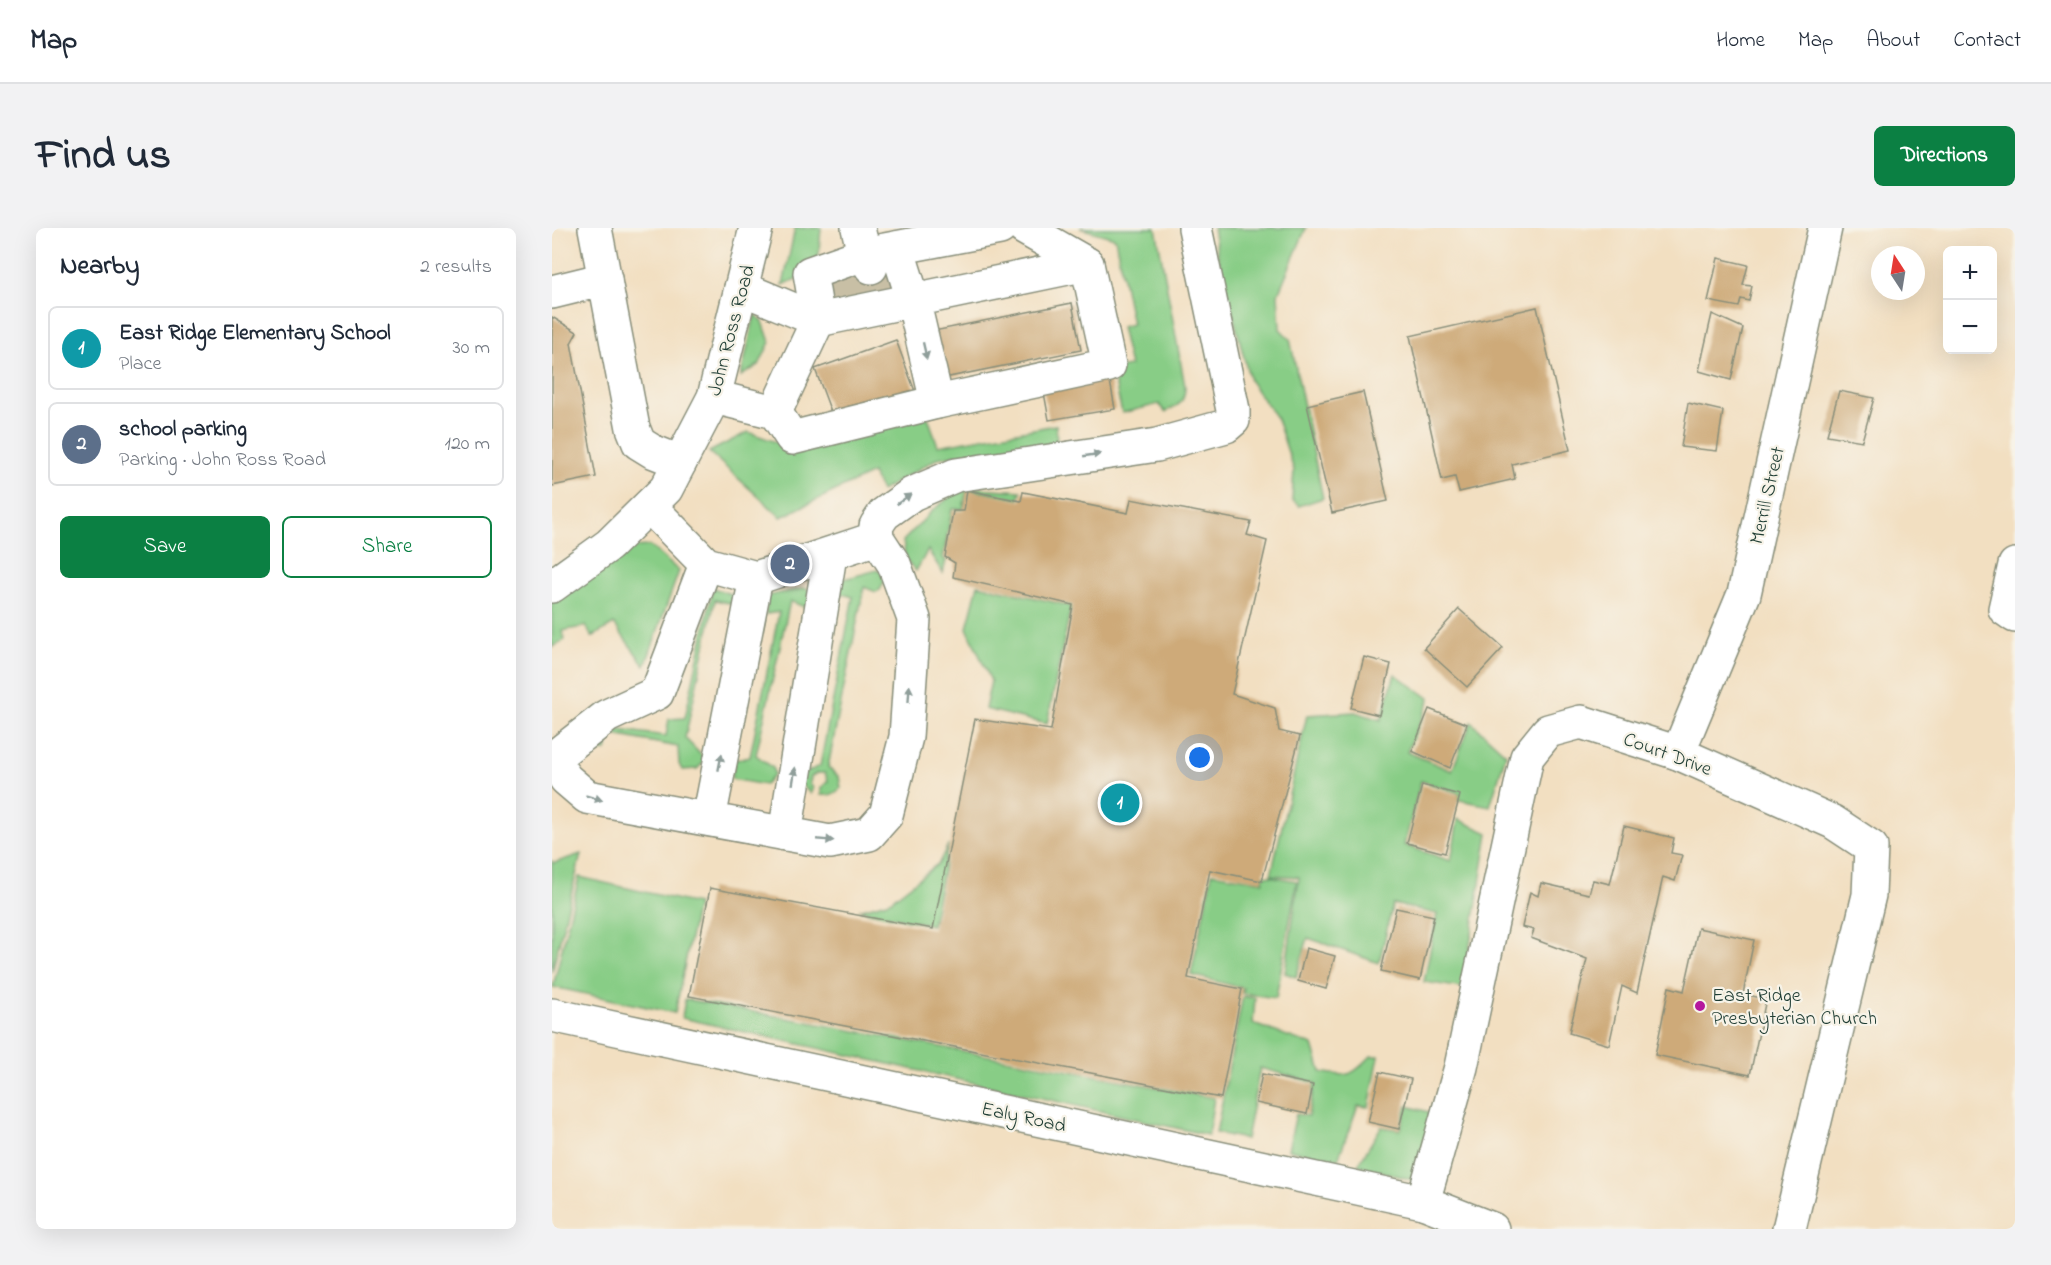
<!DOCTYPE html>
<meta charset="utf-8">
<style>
body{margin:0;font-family:"Indie Flower",sans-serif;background:#f2f2f3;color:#1f2937}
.controls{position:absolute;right:18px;top:18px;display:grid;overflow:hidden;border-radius:9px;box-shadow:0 6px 24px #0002}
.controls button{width:54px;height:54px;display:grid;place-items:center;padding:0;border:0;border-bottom:2px solid #e0e1e3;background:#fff;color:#1f2937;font:30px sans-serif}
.compass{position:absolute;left:1319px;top:18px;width:54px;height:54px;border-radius:50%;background:#fff;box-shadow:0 6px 24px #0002;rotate:348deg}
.you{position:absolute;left:648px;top:530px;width:21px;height:21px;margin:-15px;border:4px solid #fff;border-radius:50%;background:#1a73e8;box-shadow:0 0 0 9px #1a73e833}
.badge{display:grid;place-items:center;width:39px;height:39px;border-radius:50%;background:#0b8043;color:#fff;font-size:20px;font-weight:700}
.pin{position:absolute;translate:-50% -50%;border:3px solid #fff;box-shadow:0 2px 6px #0006}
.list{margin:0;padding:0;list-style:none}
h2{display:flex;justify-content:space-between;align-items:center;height:78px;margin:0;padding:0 24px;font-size:26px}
h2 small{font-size:20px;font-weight:400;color:#747a83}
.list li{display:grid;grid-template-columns:39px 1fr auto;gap:18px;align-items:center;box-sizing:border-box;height:84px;margin:0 12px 12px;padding:0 12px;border:2px solid #e0e1e3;border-radius:9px}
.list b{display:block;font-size:22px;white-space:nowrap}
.list p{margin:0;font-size:20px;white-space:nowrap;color:#747a83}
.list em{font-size:20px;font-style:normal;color:#747a83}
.actions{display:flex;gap:12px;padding:18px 24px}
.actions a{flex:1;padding:14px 0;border:2px solid #0b8043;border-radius:9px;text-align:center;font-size:21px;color:#0b8043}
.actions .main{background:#0b8043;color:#fff}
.map{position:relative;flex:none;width:1463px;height:1001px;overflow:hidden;border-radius:9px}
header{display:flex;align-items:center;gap:36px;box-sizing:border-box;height:84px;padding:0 30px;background:#fff;border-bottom:2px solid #e0e1e3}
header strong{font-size:28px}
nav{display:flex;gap:33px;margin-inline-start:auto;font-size:21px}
.intro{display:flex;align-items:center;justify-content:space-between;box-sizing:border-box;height:144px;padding:0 36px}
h1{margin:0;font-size:42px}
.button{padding:15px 27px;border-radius:9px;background:#0b8043;color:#fff;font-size:21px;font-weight:700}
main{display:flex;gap:36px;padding:0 36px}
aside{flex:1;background:#fff;border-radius:9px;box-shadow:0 6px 24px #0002}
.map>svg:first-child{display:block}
</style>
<header>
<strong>Map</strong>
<nav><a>Home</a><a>Map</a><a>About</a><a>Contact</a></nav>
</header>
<div class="intro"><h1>Find us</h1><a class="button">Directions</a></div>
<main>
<aside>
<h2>Nearby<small>2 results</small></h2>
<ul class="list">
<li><span class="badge" style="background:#0f9aa8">1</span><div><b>East Ridge Elementary School</b><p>Place</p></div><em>30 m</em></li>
<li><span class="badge" style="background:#5c6f8a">2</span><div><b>school parking</b><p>Parking · John Ross Road</p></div><em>120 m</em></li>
</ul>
<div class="actions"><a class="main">Save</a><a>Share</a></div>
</aside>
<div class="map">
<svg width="1463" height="1001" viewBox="0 0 1463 1001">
<rect width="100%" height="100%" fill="#f7f3e8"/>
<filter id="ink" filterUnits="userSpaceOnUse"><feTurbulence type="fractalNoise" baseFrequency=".0167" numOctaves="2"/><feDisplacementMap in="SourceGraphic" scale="12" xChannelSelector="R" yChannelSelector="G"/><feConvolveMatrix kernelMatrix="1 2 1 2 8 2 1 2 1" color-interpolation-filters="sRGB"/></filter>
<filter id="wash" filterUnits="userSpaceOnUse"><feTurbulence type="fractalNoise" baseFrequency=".008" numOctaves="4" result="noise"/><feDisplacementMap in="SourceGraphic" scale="24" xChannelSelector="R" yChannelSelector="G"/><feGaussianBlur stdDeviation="1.35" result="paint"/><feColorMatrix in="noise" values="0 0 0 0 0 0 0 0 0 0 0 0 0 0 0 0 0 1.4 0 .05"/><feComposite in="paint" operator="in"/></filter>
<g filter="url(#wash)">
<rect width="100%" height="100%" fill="#f2dfc1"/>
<g fill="#88cd86" stroke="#54855d" stroke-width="1.5">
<path d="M243,0h26l-3,34 -16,14 -19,9z"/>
<path d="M528,0h76l29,158c0,17 -6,19 -20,26l-6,-8 -37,9 -10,-44 18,-3 -9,-39 11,-3 -17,-86z"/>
<path d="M661,0h93l-28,66 2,35 10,10 33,159 -24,8 -7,-6 2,-30 -17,-51 -27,-38 -32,-125z"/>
<path d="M203,86l8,8 7,20 -11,23 -18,11z"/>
<path d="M376,189l10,29 118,-21 1,19 -102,11 -17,3 -57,33 -9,-18 -91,44 -72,-65 39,-20 37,13z"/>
<path d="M411,259l58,4 -2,8 -52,-10 -4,20h-11l-9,49 3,2 -3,13 -15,-23 -12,21 -10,-11 -3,-19 30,-31z"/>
<path d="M98,318l29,25 -34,95 -31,-42 -22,13 -6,-11 -24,5 3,9 -13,7v-48l38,-22 41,-30z"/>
<path d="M325,342l5,2 2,10 -4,8 -4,2 -12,-5 -36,180 11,10 2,11c-6,6 -11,8 -20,7v-7l7,-7 -3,-8h-8l-6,4 -1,7 3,4 -2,6 -11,-11 2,-9 18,-8 33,-169 -14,-4 -2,-12z"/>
<path d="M426,357l93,21 -24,118 -62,-15 6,-28 -24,-53z"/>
<path d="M161,360l23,8 -3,8 -18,-4 -30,138 18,19v6l-6,6 -15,1 -3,-6 -1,-17 -69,-13 -3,17h-15v-2l21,-20 54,7 3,-17 16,-1z"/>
<path d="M253,360l6,4 -2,11 -5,4 -14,-6 -34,154 17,13 1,7 -9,10 -34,-6 4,-19 15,-3 29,-145 -13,2 1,-18z"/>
<path d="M843,446l34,24 -1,6 -21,48 45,19 19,-49 35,32 -16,52 -31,-6v-7l-38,-12 -17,64 47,16 7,-42 30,14 -25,155 -39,-6 13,-68 -44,-10 -14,59 -71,-25 -12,39 -11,-4 14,-96 -28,-2 36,-160 48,-3 26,8z"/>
<path d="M396,617l-16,80 -73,-15 31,-9 49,-38z"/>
<path d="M29,626l-29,118v-111l2,2z"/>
<path d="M660,645l51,9 1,-7 33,6 -21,117 -34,-5 1,-5 -52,-13z"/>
<path d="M27,649l118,27 -22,109 -122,-26z"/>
<path d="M691,768l12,2 -2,26 60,21 8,27c27,6 31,4 50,-16h8l-10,51 -11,-1 -20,53 -50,-9 8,-36 12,2 7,-33 -55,-15 -14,71 -30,-6z"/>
<path d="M133,771l529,99 -6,37 -526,-117z"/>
<path d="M855,878l33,9 -27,65 -55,-15 23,-38 19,3z"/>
</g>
<g id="blocks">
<g fill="#ceaa79">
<path d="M1166,30l30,7 -5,20 9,1 -3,15 -8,-2 -2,8 -31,-6z"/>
<path d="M338,35l5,25 -77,15 -5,-25z"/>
<path d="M520,75l9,47 -142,29 -10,-47z"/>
<path d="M985,79l33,143 -58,14 3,15 -56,13 -4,-15 -13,3 -32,-144z"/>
<path d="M1160,86l31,14 -12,52 -32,-9z"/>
<path d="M0,89l25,15 -6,11 25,134 -44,9z"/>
<path d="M344,112l20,54 -81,29 -20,-54z"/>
<path d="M557,147l6,34 -66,11 -6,-33z"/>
<path d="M1287,163l35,7 -12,43 -35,-6z"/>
<path d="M811,164l25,109 -56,12 -25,-108z"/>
<path d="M1136,175l35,8 -6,40 -36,-4z"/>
<path d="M415,262l54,11 2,-9 105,21 3,-14 120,23 -4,13 20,6 -35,153 43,14 4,23 21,5 -38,145 -52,-11 -22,108 54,11 -21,109 -532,-102 21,-108 223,41 42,-210 76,11 22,-125 -120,-28 2,-14 -10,-6 8,-46h11z"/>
<path d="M907,381l44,39 -36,39 -43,-39z"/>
<path d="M812,429l27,7 -12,51 -28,-7z"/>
<path d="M877,481l38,15 -17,44 -38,-17z"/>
<path d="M870,557l38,10 -15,58 -38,-10z"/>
<path d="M1072,598l50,12 -3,15 11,2 -7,26 -12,-4 -26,116 -15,-7 -13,59 -40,-12 18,-74 -56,-21 3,-8 -12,-3 8,-35 8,4 3,-13 48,11 4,-14 17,4z"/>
<path d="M844,680l38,8 -14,64 -39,-9z"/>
<path d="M1146,700l56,12 -11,54 23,5 -16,76 -95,-20 14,-68 15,4z"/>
<path d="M754,720l29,8 -9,33 -28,-8z"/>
<path d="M828,844l31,7 -12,50 -31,-7z"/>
<path d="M710,846l51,11 -6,29 -51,-11z"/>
</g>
</g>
</g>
<g filter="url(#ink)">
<use href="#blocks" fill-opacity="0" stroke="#888e7a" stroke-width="1.5"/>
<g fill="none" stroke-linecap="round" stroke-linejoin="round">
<g stroke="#c8bfa5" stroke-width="33" stroke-dasharray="33 16" stroke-linecap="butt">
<path d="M319,39l7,25"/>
<path d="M289,44l6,25"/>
</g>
<defs>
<g id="minor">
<path d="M43,0l38,200 6,15 13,8 28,11"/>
<path d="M306,0l6,26 136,-26"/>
<path d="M345,20l16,51 24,103"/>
<path d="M189,60l77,32 269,-56"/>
<path d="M0,64l53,-13"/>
<path d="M162,169l61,15 43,-92 -8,-47 54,-19 7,13"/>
<path d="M223,184l17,26 145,-36 172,-37 -22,-101 -63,-36"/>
<path d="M97,278l57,58 50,14 121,-40"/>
<path d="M1463,337l-10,44 10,7"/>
<path d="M0,358l57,-41 57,-56 48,-92 42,-169"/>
<path d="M1126,525l66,-159 81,-366"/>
<path d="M0,531l14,20 21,18 243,45 39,-8 17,-19 20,-78 8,-118 -20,-55 -17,-26 -1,-12 8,-12 28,-20 44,-19 201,-30 69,-19 7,-6v-10l-38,-182"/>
<path d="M0,531l55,-43 50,-23 49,-129"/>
<path d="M157,591l47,-241"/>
<path d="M233,606l45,-279"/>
<path d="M0,787l871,187 69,27"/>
<path d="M871,974l38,-135 66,-310 21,-26 33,-9 97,31 155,69 38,25 -2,48 -80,334"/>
</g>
</defs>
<use href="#minor" stroke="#888e7a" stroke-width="36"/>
<use href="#minor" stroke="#fff" stroke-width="33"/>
</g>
<defs><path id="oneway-solid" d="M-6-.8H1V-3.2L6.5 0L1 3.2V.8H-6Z" transform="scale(1.5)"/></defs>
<g fill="#8f9e9a">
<use href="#oneway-solid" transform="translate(373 123) rotate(77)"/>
<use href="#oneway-solid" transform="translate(540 227) rotate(-8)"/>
<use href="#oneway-solid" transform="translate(352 271) rotate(-36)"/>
<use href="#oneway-solid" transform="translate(357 466) rotate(-86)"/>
<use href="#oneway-solid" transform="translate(168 534) rotate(-79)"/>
<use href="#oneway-solid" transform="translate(242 548) rotate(-81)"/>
<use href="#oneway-solid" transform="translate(42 570) rotate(16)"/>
<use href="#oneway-solid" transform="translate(273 612) rotate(5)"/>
</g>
</g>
<circle fill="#b5179e" stroke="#f7f3e8" stroke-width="2" cx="1148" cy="778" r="6"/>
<g text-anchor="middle" stroke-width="4.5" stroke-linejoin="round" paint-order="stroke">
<g font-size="20" fill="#1f3d34" stroke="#f7f3e8">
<text transform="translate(178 102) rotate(-75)" y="7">John Ross Road</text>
<text transform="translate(1214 267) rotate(-77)" y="7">Merrill Street</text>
<text transform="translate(1116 525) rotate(20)" y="7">Court Drive</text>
<text transform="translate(472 888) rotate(12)" y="7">Ealy Road</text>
</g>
<g font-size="20" fill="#1f3d34" stroke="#f7f3e8" text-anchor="start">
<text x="1160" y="773">East Ridge<tspan x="1160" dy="23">Presbyterian Church</tspan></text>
</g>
</g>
</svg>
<div class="controls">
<button>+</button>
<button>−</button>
</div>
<svg class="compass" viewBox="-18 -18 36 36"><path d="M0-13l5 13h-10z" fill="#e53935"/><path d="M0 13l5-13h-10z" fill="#747a83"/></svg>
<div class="you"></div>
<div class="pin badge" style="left:568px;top:575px;background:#0f9aa8">1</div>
<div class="pin badge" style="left:238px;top:336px;background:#5c6f8a">2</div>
</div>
</main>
